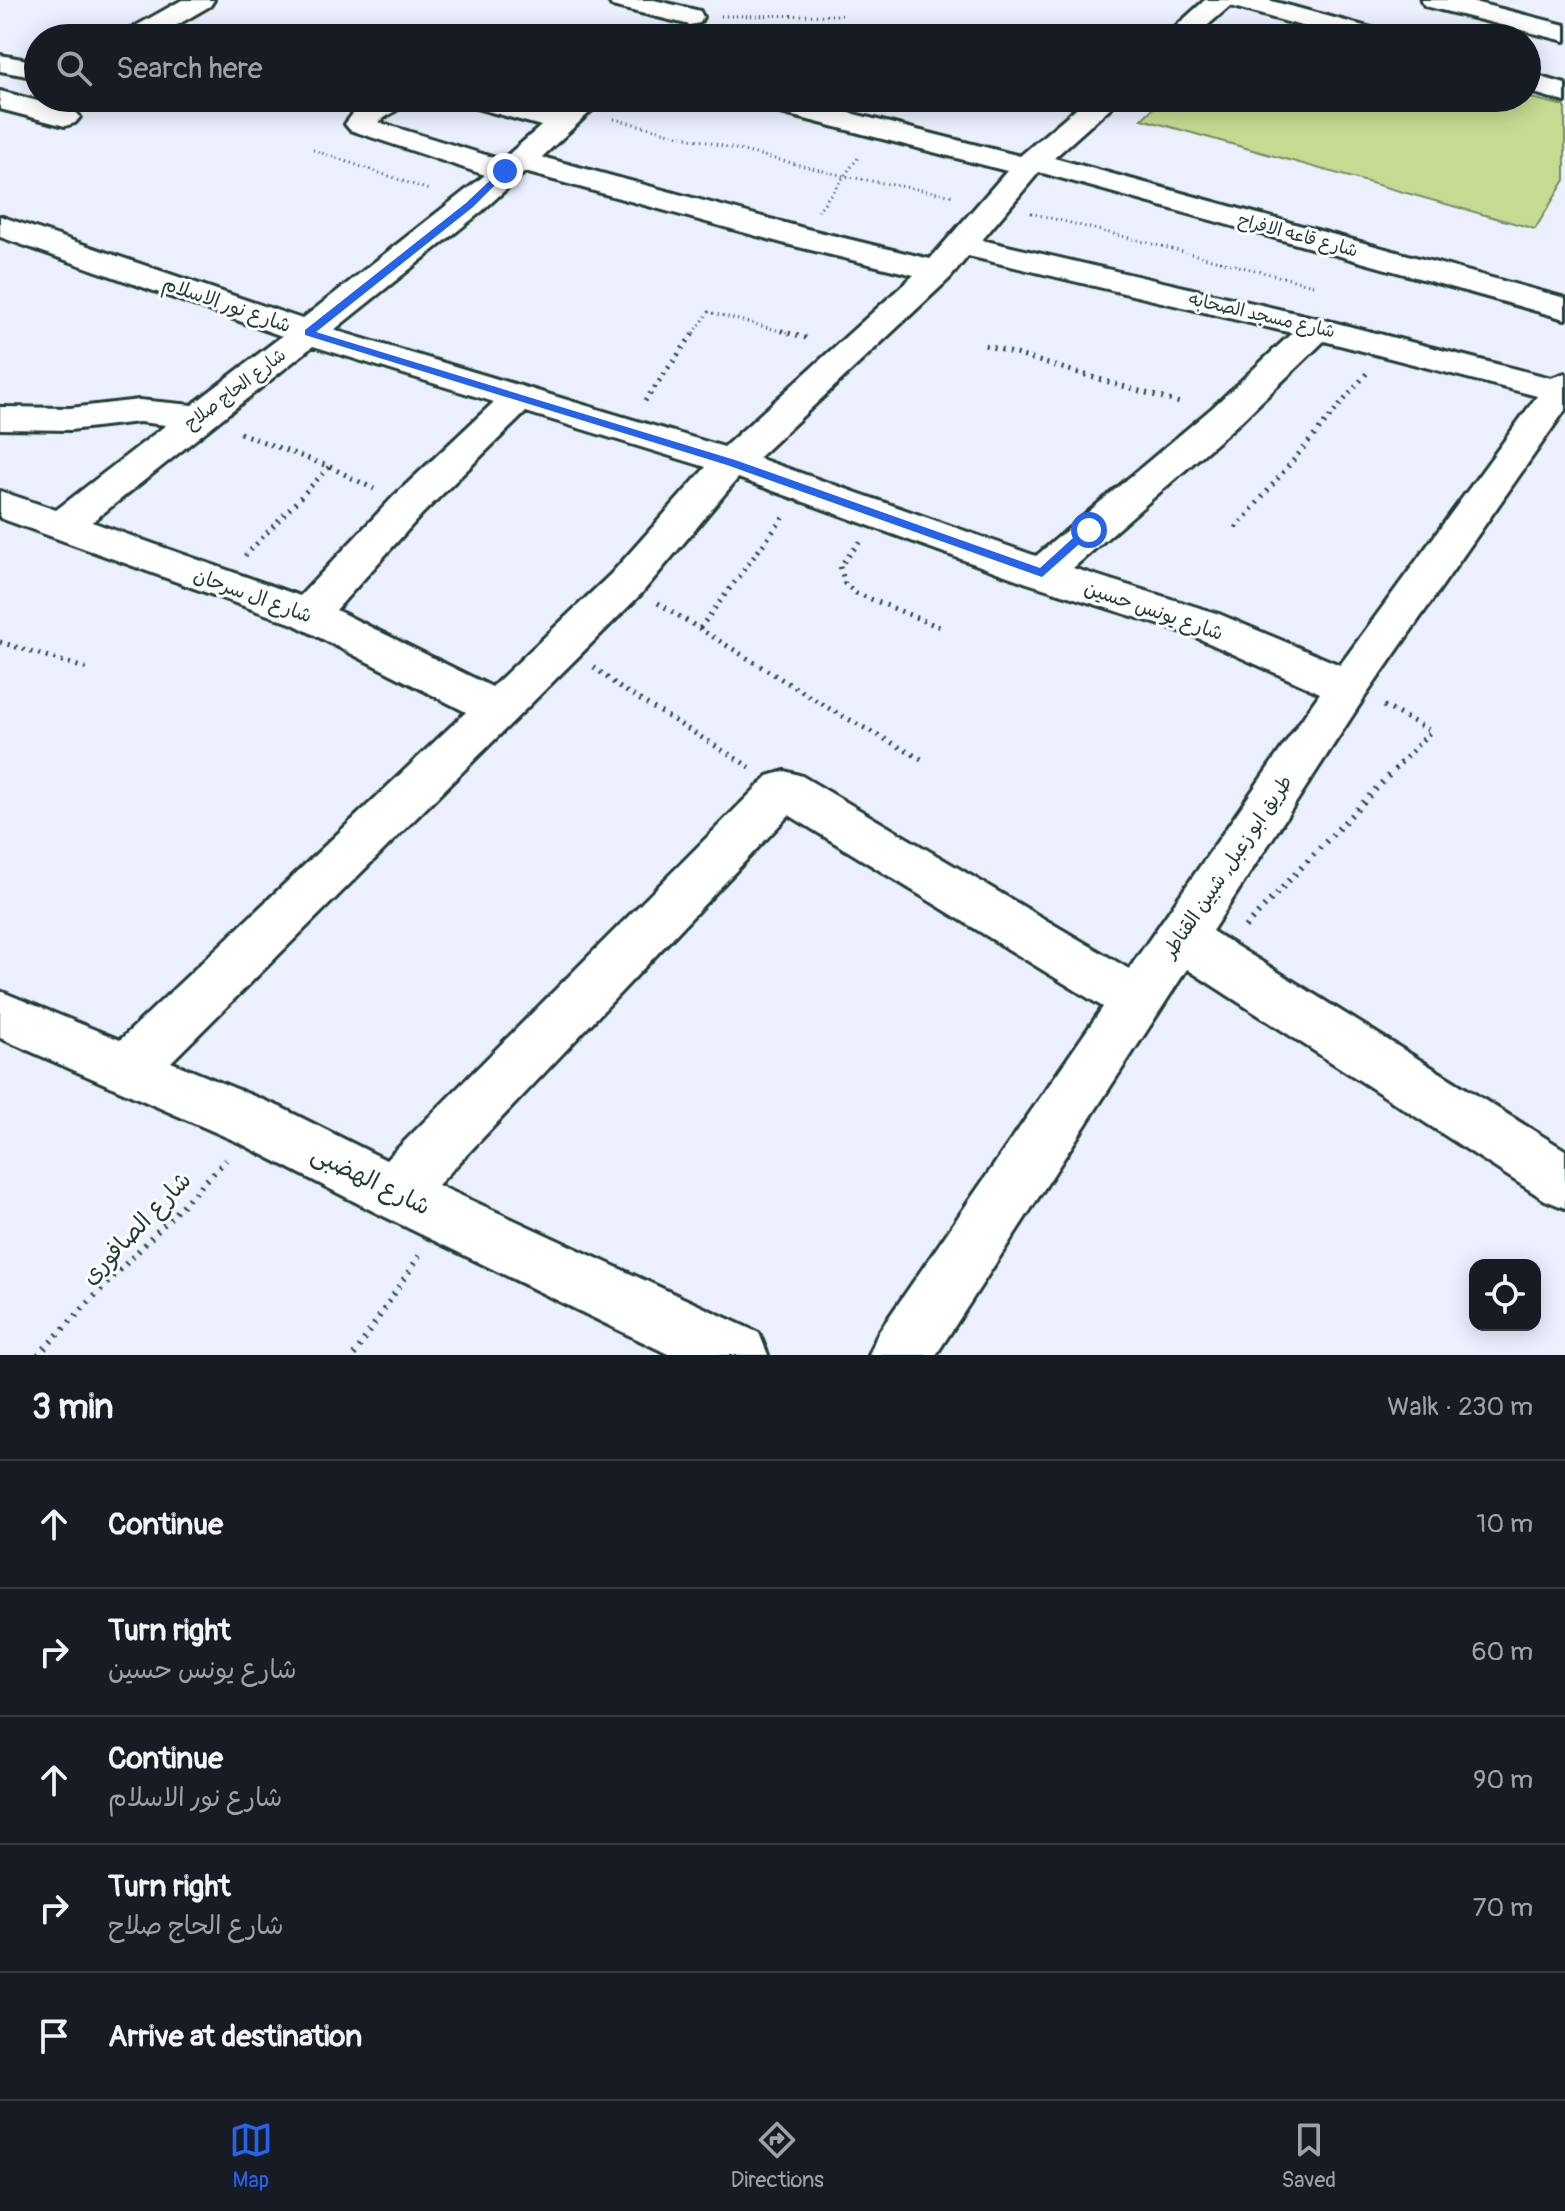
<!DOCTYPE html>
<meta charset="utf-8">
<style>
body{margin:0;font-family:Pangolin,"Playpen Sans Arabic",sans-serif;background:#20242c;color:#f1f3f6}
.controls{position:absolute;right:24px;bottom:24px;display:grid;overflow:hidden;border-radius:16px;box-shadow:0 4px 20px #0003}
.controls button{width:72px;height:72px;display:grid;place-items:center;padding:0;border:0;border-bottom:2px solid #363941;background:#171b24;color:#f1f3f6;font:40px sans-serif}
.stop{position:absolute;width:24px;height:24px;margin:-18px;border:6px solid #2563eb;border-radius:50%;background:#fff}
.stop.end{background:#2563eb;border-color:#fff;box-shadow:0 2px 8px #0008}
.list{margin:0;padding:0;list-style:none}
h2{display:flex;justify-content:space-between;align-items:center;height:104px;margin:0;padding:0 32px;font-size:34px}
h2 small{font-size:26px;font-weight:400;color:#9ea1a6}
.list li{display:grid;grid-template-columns:52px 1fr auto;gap:24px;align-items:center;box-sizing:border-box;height:128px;padding:0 32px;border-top:2px solid #363941}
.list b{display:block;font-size:30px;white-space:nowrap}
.list p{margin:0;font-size:26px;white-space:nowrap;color:#9ea1a6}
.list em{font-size:26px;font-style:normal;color:#9ea1a6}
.icon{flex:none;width:44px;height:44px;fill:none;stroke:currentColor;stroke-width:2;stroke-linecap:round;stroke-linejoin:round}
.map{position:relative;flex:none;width:1565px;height:1355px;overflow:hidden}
.search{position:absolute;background:#171b24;box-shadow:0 4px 20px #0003;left:24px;right:24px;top:24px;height:88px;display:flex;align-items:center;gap:20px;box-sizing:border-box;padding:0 28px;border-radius:44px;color:#9ea1a6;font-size:30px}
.sheet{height:744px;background:#171b24}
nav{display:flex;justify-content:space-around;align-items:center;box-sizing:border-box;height:112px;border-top:2px solid #363941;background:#171b24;font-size:22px;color:#9ea1a6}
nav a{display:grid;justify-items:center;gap:4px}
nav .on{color:#2563eb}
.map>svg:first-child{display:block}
</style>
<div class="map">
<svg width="1565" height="1355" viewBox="0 0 1565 1355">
<rect width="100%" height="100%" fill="#ecf0fe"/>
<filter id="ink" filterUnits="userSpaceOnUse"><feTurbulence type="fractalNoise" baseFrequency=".0125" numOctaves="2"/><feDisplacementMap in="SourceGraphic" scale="16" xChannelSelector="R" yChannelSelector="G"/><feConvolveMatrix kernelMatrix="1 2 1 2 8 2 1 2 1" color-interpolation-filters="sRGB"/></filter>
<g filter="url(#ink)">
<path fill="#c6db91" stroke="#728c62" stroke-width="2" d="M1527,97l38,9v74l-30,49 -393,-110 21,-21z"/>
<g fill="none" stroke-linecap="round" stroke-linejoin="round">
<defs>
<g id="minor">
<path d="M182,0h32l-4,6 -55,32h-34l4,-6z"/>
<path d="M608,0h46l46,11 3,6 -3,6 -10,2 -78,-19z"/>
<path d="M1205,0h63l118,32 4,6h-45l-115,-32 -37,32h-30z"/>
<path d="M1421,0h45l99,25v16l-140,-35z"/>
<path d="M0,55l38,7v16l-38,-7z"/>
<path d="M1527,73l38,11v18l-38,-11z"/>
<path d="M0,91l75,20 5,6 -5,6 -10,3 -65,-17z"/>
<path d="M376,98h35l-5,6 -28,18 124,38 39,-34 -79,-22 -5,-6h48l52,14 16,-14h32l-63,59 265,72 123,30 77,-88 -261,-67 -5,-6h50l229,58 68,-58h33l-67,60 511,140v21l-526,-147 -57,68 335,78 234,60 14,-5v37l-201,288 -152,233 353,219v58l-20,-8 -358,-231 -251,386h-67l9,-22 225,-326 -314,-192 -351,370 321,148 9,22h-98l-297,-144 -133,-68 -240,-105v-47l120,49 346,-328 -173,-88 -293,-106v-27l56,19 110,-85 -27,-3 -69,8 -70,-1v-22l70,1 69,-8 53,5 90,-69 -282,-99v-21l302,103 183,-144 -135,-45 -5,-6 10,-13zM525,172l261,72 128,31 -190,172 -390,-117 147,-118zM968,256l324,77 -80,75 -176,148 -278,-98 192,-180zM1324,341l213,55 -197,269 -121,-51 -146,-46 165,-144zM313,346l181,56 -100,94 -94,100 -208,-74zM526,412l180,55 -95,107 -119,113 -156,-77 86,-96zM738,478l289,105 162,51 131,59 -191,276 -327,-193 -17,-5 -17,5 -382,384 -106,-53 -109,-45 470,-468z"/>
</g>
</defs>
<use href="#minor" stroke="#1f3d34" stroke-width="6"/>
<g stroke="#1f3d34" stroke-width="3" stroke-dasharray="1 4" stroke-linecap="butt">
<path d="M721,16l123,-1"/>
<path d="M614,119l230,57 111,20"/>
<path d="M313,150l116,40"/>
<path d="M818,211l42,-56"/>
<path d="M1031,213l282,72"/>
<path d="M694,333l15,-21 79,21"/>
</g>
<g stroke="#1f3d34" stroke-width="5" stroke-dasharray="2 6" stroke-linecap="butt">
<path d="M781,331l29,8"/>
<path d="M985,345l198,59"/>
<path d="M645,401l50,-70"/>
<path d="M240,433l90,34 44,22"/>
<path d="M1236,528l131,-155"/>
<path d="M860,542l-20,24 5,18 11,9 86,35"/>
<path d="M245,556l84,-89"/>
<path d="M658,603l172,106 95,52"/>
<path d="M700,628l84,-111"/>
<path d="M0,642l91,28"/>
<path d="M594,667l25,20 131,80"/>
<path d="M1384,706l47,25 -40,42"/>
</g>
<g stroke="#1f3d34" stroke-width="6" stroke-dasharray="2 7" stroke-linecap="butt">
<path d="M1245,927l148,-156"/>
<path d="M38,1355l188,-195"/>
<path d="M354,1355l65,-99"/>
</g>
<use href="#minor" fill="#fff" fill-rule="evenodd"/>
</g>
</g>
<path fill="#2563eb" d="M502,169l7,2 -36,36 -157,125 419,128 305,108 45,-41 10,3 -53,47 -315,-112 -422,-130v-5l161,-127z"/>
<g text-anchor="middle" stroke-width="6" stroke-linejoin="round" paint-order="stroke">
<g font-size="18" fill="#1f3d34" stroke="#fff">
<text transform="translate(1298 235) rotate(15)" y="6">شارع قاعه الافراح</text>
<text transform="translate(1262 315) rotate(13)" y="6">شارع مسجد الصحابه</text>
<text transform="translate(235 389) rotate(-37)" y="6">شارع الحاج صلاح</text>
</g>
<g font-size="20" fill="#1f3d34" stroke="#fff">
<text transform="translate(227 304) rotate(19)" y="7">شارع نور الاسلام</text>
<text transform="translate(253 595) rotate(20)" y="7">شارع ال سرحان</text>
<text transform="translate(1154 610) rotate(19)" y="7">شارع يونس حسين</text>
<text transform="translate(1227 866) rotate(-56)" y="7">طريق ابو زعبل, شبين القناطر</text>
</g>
<g font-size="24" fill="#1f3d34" stroke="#fff">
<text transform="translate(371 1180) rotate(26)" y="8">شارع الهضبى</text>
<text transform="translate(136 1228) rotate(-46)" y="8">شارع الصافورى</text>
</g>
</g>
</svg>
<div class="controls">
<button><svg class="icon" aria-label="locate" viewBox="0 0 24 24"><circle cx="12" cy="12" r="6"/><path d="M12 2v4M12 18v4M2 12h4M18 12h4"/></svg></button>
</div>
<div class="stop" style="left:1089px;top:530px"></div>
<div class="stop end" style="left:505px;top:171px"></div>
<div class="search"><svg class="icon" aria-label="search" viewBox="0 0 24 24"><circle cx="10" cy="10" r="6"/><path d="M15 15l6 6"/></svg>Search here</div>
</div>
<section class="sheet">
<h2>3 min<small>Walk · 230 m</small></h2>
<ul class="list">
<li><svg class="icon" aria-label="ahead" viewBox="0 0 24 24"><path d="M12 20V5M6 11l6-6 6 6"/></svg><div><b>Continue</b></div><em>10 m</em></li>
<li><svg class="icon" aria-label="right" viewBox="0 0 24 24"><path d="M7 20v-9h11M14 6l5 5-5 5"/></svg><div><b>Turn right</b><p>شارع يونس حسين</p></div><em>60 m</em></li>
<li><svg class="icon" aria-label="ahead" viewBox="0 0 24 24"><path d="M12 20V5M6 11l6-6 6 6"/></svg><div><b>Continue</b><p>شارع نور الاسلام</p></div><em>90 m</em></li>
<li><svg class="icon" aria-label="right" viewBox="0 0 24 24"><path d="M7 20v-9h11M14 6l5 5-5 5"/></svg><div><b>Turn right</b><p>شارع الحاج صلاح</p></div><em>70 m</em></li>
<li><svg class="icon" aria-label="arrive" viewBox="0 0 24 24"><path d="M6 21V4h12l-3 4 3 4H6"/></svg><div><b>Arrive at destination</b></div></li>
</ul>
</section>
<nav>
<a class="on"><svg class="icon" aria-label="map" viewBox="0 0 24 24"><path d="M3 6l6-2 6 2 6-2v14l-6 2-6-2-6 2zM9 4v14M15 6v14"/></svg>Map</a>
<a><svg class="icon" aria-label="directions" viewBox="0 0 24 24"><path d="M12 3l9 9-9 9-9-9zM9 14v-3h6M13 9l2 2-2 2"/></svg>Directions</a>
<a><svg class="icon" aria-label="saved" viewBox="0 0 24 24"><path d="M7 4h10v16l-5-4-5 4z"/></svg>Saved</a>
</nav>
